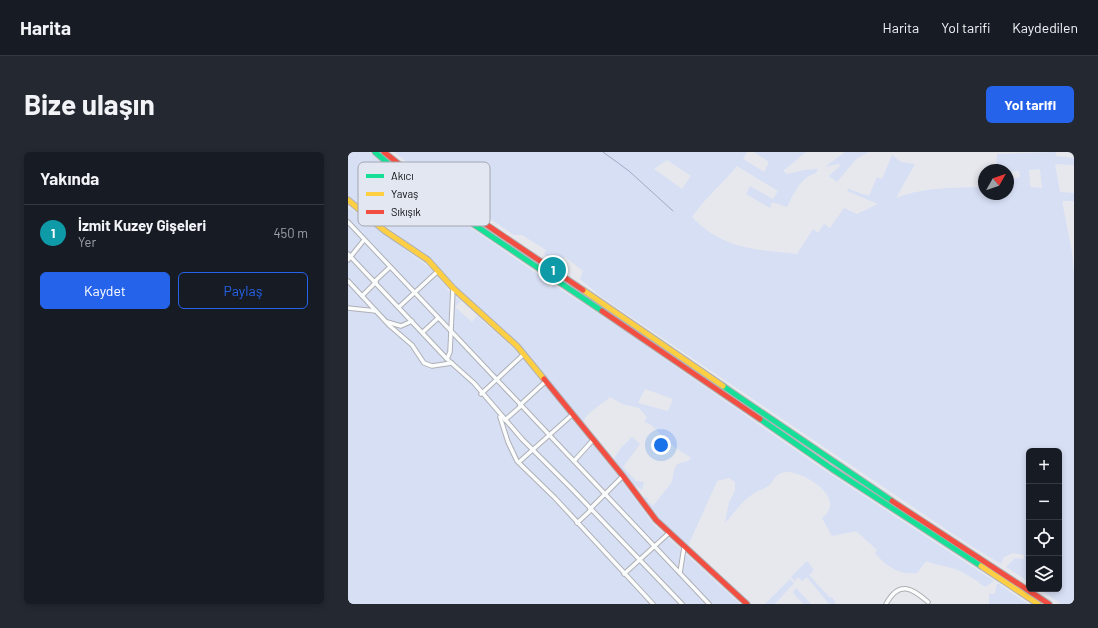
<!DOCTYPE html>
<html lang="tr">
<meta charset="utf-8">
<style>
body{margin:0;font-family:Barlow,sans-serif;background:#242831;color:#f1f3f6}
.controls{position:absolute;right:12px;bottom:12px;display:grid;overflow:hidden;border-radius:6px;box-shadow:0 2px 6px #0003}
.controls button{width:36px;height:36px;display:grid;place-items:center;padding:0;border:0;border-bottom:1px solid #363941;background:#171b24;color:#f1f3f6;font:20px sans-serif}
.compass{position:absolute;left:630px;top:12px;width:36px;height:36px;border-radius:50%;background:#171b24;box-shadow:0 2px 6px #0003;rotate:50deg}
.you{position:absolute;left:313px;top:293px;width:14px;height:14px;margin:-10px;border:3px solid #fff;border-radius:50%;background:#1a73e8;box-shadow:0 0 0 6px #1a73e833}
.badge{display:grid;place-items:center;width:26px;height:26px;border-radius:50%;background:#2563eb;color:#fff;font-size:13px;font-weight:700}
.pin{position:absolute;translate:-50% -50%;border:2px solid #fff;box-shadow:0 1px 4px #0006}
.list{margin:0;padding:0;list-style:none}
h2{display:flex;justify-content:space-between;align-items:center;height:52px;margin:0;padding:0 16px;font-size:17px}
h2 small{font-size:13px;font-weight:400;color:#9ea1a6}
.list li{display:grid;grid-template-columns:26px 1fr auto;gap:12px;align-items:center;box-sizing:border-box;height:56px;padding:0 16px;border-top:1px solid #363941}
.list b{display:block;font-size:15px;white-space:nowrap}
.list p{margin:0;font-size:13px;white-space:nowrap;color:#9ea1a6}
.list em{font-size:13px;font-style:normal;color:#9ea1a6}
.actions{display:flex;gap:8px;padding:12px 16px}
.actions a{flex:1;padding:9px 0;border:1px solid #2563eb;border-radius:6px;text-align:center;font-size:14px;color:#2563eb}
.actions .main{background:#2563eb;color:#fff}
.icon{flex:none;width:22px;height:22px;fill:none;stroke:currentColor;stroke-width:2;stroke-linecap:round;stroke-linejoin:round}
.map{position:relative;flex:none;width:726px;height:452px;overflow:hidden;border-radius:6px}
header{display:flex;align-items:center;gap:24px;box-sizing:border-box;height:56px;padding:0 20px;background:#171b24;border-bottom:1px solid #363941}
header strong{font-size:19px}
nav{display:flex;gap:22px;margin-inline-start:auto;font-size:14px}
.intro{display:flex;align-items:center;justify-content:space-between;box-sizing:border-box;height:96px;padding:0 24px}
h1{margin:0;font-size:28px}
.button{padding:10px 18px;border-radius:6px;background:#2563eb;color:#fff;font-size:14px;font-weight:700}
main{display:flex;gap:24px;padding:0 24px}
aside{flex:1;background:#171b24;border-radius:6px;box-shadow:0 2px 6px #0003}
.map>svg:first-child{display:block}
</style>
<header>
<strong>Harita</strong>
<nav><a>Harita</a><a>Yol tarifi</a><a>Kaydedilen</a></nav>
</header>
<div class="intro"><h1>Bize ulaşın</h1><a class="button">Yol tarifi</a></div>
<main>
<aside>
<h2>Yakında<small></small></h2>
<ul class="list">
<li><span class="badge" style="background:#0f9aa8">1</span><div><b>İzmit Kuzey Gişeleri</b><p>Yer</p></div><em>450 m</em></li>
</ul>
<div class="actions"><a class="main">Kaydet</a><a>Paylaş</a></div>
</aside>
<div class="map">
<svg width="726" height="452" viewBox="0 0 726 452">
<rect width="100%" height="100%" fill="#e6e8ee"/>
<g fill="#d7dff5" fill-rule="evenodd">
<path d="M0,0h21l23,20 30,23 -6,7 3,4 7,-9 120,83v4l5,4 3,-3 66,43 201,140 173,113 -9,6c-11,-8 -21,-16 -34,-19 -9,-3 -16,-3 -25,-7l-9,12c-18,2 -30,-6 -42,-20l2,-3 -21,-19 -24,5 -10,-18c27,-20 -20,-48 -37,-46 -10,1 -11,10 -18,15 -5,3 -10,4 -14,7 -11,7 -19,19 -28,29l4,-21 6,-11v-9l-6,-4 -12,3 -29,65 -33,-31 -13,-18 6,1 -1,3 6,5 19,-24 2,-12 3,-6 11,-3 3,-3 -18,-12 -23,-22 -6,-2 3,-5 -8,-9 -17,-4 -12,-7c-10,9 -21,13 -27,25l-61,-74 -67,-62 -25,-27 -82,-62zM297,237l28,10 -5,12 -30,-8z"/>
<path d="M46,0h353l-4,7 21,13 5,-10 -15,-10h52l-23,19 4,3 17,-4 14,-1 -2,4c-15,4 -22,20 -29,34l-15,-5 -2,6 -24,-14 4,-8 23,13 5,-8 -41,-25c-15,18 -32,32 -45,51 30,32 64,33 105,37l16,-25 5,4 6,-9 6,4 14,-20 13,6 21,-10 -31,-13 1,-2 21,7 8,-19 5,2 10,-24 9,7 14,2 -19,34c27,-11 60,-10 88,-11v7h24v-14l10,-2 2,-2 -1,-5 -11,1v-2h-12l1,-16 59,-2v4l18,2v7l-19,-1 5,28 14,1v8h-12l10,51 2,22v330h-13l-22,-15h20v-138h-30v131l-23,-15 9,-9 9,1v-4l-11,-2 -9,4 -3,7 -33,-20 -365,-246 -23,-19 3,-8 -18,-14 -3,3 -2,-1 -4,4 -12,-9 2,-4 -24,-15h-8l-81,-55 -1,1zM319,8l24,16 -9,13 -28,-20zM692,17l2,19 -12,-1 -1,-17z"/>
<path d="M497,0h24l-13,7 -19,23 -8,-6 12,-11 -3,-1 -13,3z"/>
<path d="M2,56l84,63 14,19 13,11 -6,6 17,15 5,-6 37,33 25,30 82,101 33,45 86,79h-392v-394z"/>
<path d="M284,285l8,7 -17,23 13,14 8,1 -2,8 -10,-6 -19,-24 8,-12z"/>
<path d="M459,409l7,9 -5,5 21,23 2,-1 4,7h-7l-22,-27 -5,4 -4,-4 -3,4 -4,-4z"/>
<path d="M442,427l4,4 -19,21h-10z"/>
<path d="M649,431l31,21h-39v-10h6z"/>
<path d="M448,436l15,16h-8l-10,-11z"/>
</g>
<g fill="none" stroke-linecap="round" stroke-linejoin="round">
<path stroke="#a1aac5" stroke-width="1" d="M255,0l26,19 44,40"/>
<defs>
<g id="street">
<path d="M0,70l361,382"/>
<path d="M0,102l99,105 27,24 48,56 50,50 110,115"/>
<path d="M0,108l16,-20"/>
<path d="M0,129l42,45 22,19 12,18 8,3 20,-3"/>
<path d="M27,129l15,-14"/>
<path d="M14,144l14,-14"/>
<path d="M51,155l39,-36"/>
<path d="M0,156l28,3"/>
<path d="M39,170l14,4 11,-5"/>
<path d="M75,180l15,-14"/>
<path d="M99,207l3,-7 3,-64"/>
<path d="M133,242l43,-40"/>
<path d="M172,253l26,-24"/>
<path d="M152,265l8,25 9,19 38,37 98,106"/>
<path d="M157,268l16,-14"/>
<path d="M226,309l19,-21"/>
<path d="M171,310l54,-48"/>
<path d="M242,357l33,-33"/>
<path d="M229,371l14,-13"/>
<path d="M332,421l4,-26"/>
<path d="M276,422l45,-41"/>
<path d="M538,452c13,-24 26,-16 42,-2"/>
</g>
<g id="fast">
<path d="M27,0l30,26 197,133"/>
<path d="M375,234l169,115"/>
<path d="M412,267l72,50 149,97"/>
</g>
<g id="slow">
<path d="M0,48l37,31 43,29 25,28 64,58 27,33"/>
<path d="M235,138l140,96"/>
<path d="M633,414l57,38"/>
</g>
<g id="jam">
<path d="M36,0l26,21 173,117"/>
<path d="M254,159l158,108"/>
<path d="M196,227l79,97 33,44 91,84"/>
<path d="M544,349l157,103"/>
</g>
</defs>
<use href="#street" stroke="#afb0b5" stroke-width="5.5"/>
<use href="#fast" stroke="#afb0b5" stroke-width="7"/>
<use href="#slow" stroke="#afb0b5" stroke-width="7"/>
<use href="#jam" stroke="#afb0b5" stroke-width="7"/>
<use href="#street" stroke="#fbfcfc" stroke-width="3.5"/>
<use href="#fast" stroke="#16e098" stroke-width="5"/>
<use href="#slow" stroke="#ffcf43" stroke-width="5"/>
<use href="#jam" stroke="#f24e42" stroke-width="5"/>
</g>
<rect x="10" y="10" width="132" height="64" rx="6" fill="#e2e7f2" stroke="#a2a6af" stroke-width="1"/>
<rect x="18" y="22" width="18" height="4" fill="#16e098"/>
<rect x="18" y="40" width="18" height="4" fill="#ffcf43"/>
<rect x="18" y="58" width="18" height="4" fill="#f24e42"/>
<g font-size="11" fill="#0d0e12">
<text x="43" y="28">Akıcı</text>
<text x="43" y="46">Yavaş</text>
<text x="43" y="64">Sıkışık</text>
</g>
</svg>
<div class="controls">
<button>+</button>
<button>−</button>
<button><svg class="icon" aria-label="locate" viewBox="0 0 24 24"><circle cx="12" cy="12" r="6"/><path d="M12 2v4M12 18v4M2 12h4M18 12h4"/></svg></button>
<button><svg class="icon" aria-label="layers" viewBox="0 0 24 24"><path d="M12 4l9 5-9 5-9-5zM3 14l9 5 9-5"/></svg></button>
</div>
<svg class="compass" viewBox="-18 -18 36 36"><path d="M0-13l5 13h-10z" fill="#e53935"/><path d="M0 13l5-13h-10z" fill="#9ea1a6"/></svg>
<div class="you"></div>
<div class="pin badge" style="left:205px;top:118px;background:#0f9aa8">1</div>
</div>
</main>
